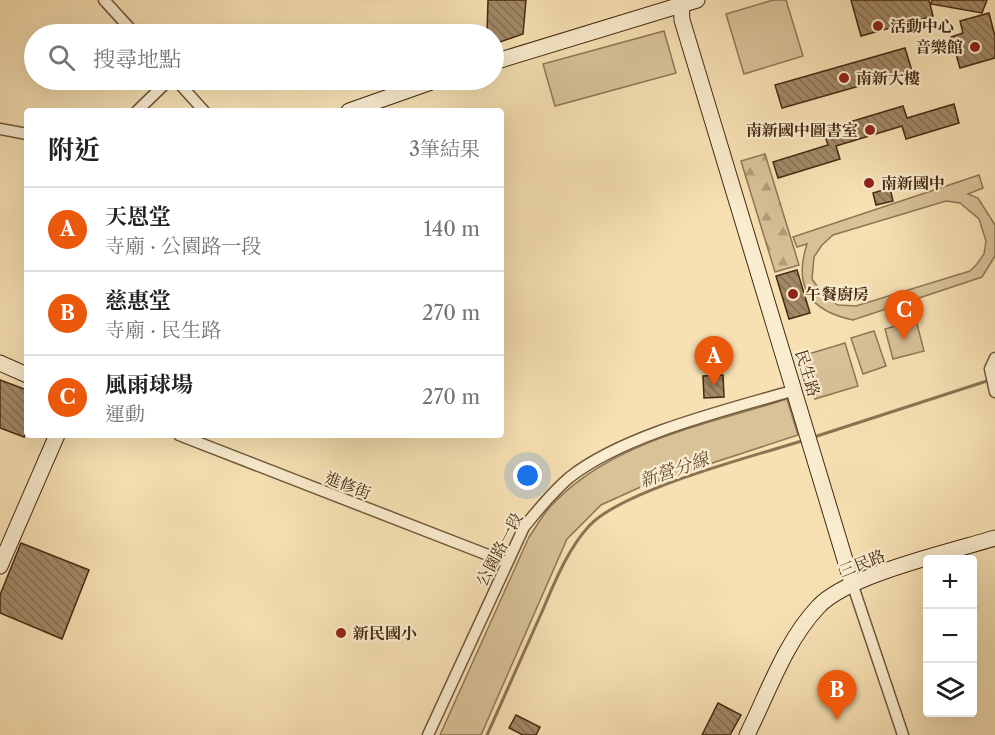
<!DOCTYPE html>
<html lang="zh-TW">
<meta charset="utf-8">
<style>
body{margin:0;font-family:"Libre Caslon Text","Noto Serif TC",serif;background:#f6f6f6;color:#202124}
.controls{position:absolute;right:18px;bottom:18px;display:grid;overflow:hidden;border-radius:6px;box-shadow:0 6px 24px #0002}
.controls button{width:54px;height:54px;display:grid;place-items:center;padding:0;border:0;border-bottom:2px solid #e0e0e0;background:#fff;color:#202124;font:30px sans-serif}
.you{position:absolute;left:528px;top:476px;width:21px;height:21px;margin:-15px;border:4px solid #fff;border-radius:50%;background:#1a73e8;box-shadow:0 0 0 9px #1a73e833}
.badge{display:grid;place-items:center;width:39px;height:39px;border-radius:50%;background:#ea580c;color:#fff;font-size:20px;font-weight:700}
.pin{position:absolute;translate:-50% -50px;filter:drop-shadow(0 2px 3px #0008)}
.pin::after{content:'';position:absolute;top:32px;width:21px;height:18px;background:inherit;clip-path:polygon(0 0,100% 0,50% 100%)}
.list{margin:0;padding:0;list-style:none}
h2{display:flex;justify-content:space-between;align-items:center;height:78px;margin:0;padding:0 24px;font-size:26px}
h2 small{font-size:20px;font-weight:400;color:#757577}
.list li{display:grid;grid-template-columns:39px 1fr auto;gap:18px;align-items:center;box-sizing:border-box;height:84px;padding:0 24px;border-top:2px solid #e0e0e0}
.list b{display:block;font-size:22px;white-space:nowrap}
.list p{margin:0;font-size:20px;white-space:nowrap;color:#757577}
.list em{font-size:20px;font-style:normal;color:#757577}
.icon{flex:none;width:33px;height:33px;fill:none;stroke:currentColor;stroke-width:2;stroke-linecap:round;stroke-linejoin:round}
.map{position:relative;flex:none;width:995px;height:735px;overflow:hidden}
.search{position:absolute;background:#fff;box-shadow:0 6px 24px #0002;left:24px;top:24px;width:480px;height:66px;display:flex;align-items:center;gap:15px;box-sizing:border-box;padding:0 21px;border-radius:33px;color:#757577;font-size:22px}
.panel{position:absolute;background:#fff;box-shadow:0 6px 24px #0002;left:24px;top:108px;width:480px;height:330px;border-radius:6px}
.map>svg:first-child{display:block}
</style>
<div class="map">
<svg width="995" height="735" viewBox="0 0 995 735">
<defs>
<pattern id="forest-firs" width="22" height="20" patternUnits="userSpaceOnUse" patternTransform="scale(1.5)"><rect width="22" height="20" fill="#d9c298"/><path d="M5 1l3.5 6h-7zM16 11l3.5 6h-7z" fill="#b29e7b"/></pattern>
<pattern id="building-back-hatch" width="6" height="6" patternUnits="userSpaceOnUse" patternTransform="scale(1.5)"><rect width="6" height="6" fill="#a28966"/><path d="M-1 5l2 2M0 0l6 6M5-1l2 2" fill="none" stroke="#867053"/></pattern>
</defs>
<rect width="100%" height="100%" fill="#f7e1b3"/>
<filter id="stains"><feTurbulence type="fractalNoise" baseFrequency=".00333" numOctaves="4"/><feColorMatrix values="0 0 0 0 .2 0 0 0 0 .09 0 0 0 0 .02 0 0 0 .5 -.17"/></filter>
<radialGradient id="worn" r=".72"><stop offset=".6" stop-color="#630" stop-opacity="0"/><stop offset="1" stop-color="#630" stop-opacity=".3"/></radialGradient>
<path fill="url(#forest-firs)" stroke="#8f7656" stroke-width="1.5" d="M765,154l34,111 -24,7 -34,-111z"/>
<g fill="#d9c298" stroke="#8f7656" stroke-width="1.5" fill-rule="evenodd">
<path d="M773,0h13l17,56 -59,18 -18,-60z"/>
<path d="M664,31l12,42 -121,33 -12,-42z"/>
<path d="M979,175l4,13 -15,6 10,4 17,27v31l-13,21 -129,43c-43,-9 -60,-33 -46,-76l-10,3 -4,-10zM946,201l14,2 19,16 7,22 -2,13 -7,10 -7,7 -114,35 -18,-1 -13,-8 -13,-18 2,-22 8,-12 11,-10z"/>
<path d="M916,320l8,31 -31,8 -8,-30z"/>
<path d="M874,331l12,35 -23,8 -12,-36z"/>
<path d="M845,343l13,43 -43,13 -13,-43z"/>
<path d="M787,399l11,36 -153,50 -44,20 -34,34 -86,196h-41l89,-198c7,-10 13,-21 21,-30 60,-66 156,-82 237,-108z"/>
</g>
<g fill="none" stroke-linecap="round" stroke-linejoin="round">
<g stroke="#8b7353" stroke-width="3">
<path d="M814,437l176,-57"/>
<path d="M487,735c18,-40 36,-81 54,-121 13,-30 26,-64 48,-88 33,-36 165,-70 216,-86"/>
</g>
</g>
<g fill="url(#building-back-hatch)" stroke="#452a13" stroke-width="1.5">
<path d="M488,0h38l-3,34 -29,10v-10h-7z"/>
<path d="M851,0h78l4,16 -72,20z"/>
<path d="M932,0h55l-5,13 -51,-9z"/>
<path d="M989,13l6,23v22l-35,10 -9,-31 12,-4 -3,-12z"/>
<path d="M905,48l7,23 -130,37 -7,-23z"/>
<path d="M954,104l5,19 -53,16 -4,-13 -66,20 4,13 -62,19 -5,-16 55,-17 -5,-15 80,-24 4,12z"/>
<path d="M890,188l3,13 -17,4 -3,-12z"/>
<path d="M797,270l13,43 -21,6 -13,-43z"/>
<path d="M723,375l1,22 -20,1 -1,-22z"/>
<path d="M0,380l27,10v41l-3,6 -24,-9z"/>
<path d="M21,543l68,27 -27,69 -62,-26v-18z"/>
<path d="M718,703l23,12 -11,20h-28z"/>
<path d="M516,715l24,12 -4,8h-13l-14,-7z"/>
</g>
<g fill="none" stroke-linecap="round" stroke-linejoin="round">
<defs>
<g id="street">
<path d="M104,0l31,34"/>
<path d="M176,80l28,31"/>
<path d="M137,111l32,-31"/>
<path d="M0,129l27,5"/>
<path d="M995,358l-5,11 5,23"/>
<path d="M179,435l327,127"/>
<path d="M852,583l51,152"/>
<path d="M428,735l96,-208c14,-17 28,-35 46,-50 55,-43 157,-67 225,-87"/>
</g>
<g id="secondary">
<path d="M681,0l1,20 170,563"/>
<path d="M494,62l203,-62"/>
<path d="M349,111l88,-31"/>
<path d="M0,363l27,12"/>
<path d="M0,566l57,-131"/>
<path d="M747,735c21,-42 38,-93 71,-128 29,-32 132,-55 177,-69"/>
</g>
</defs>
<use href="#street" stroke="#72583b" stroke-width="13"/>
<use href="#secondary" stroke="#452a13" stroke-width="17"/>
<use href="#street" stroke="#faecce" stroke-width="10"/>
<use href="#secondary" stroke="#faecce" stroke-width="15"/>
</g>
<g fill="#8f2418" stroke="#faecce" stroke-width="2">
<circle cx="878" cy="26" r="6"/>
<circle cx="975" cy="47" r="6"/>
<circle cx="844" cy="78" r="6"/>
<circle cx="870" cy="130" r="6"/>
<circle cx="869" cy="183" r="6"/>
<circle cx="793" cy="294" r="6"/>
<circle cx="341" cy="633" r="6"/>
</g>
<g text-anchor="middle" stroke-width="4.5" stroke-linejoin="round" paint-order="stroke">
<g font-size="16" font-weight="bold" fill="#452a13" stroke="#faecce" text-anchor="start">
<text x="890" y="32">活動中心</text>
<text x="963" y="53" text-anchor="end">音樂館</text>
<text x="856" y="84">南新大樓</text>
<text x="858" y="136" text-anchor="end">南新國中圖書室</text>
<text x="881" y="189">南新國中</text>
<text x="805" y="300">午餐廚房</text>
<text x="353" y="639">新民國小</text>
</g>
<g font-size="16" fill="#452a13" stroke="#faecce">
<text transform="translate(808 373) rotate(73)" y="6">民生路</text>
<text transform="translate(348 485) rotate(21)" y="6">進修街</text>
<text transform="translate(499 549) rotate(-62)" y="6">公園路一段</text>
<text transform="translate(862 563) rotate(-21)" y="6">三民路</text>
</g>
<g font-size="18" font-style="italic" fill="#684e33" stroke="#faecce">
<text transform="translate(674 470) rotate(-19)" y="6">新營分線</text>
</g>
</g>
<rect width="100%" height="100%" filter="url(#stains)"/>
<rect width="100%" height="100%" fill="url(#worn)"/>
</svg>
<div class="controls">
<button>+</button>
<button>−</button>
<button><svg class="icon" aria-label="layers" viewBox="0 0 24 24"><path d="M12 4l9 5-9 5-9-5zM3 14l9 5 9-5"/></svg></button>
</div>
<div class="you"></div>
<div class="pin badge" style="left:714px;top:386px">A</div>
<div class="pin badge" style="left:837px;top:720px">B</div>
<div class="pin badge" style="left:904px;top:340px">C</div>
<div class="search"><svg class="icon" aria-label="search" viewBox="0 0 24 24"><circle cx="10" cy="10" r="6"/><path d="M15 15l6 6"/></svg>搜尋地點</div>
<section class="panel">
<h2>附近<small>3筆結果</small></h2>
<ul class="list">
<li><span class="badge">A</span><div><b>天恩堂</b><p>寺廟 · 公園路一段</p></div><em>140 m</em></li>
<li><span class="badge">B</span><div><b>慈惠堂</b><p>寺廟 · 民生路</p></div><em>270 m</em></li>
<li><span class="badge">C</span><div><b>風雨球場</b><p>運動</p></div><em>270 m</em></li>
</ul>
</section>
</div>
